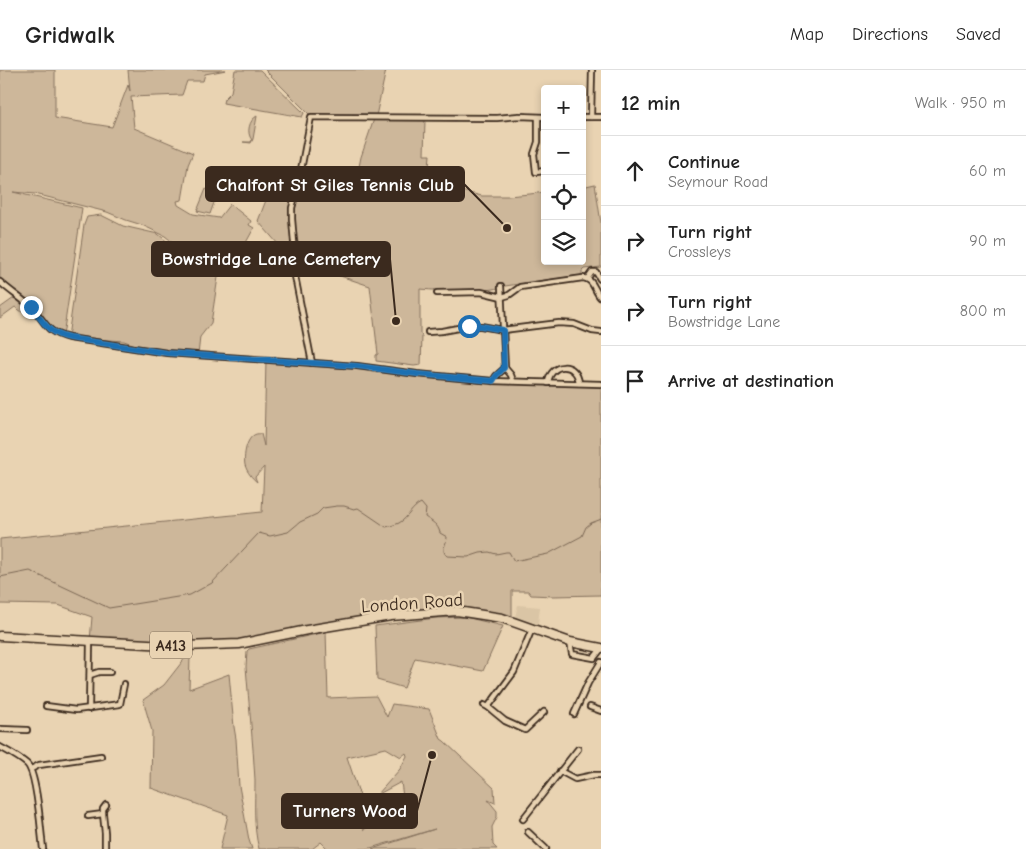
<!DOCTYPE html>
<meta charset="utf-8">
<style>
body{margin:0;font-family:"Comic Neue",sans-serif;background:#f2f2f2;color:#222}
.controls{position:absolute;right:15px;top:15px;display:grid;overflow:hidden;border-radius:5px;box-shadow:0 2px 8px #0003}
.controls button{width:45px;height:45px;display:grid;place-items:center;padding:0;border:0;border-bottom:1px solid #e0e0e0;background:#fff;color:#222;font:25px sans-serif}
.stop{position:absolute;width:15px;height:15px;margin:-11px;border:4px solid #1f6fb2;border-radius:50%;background:#fff}
.stop.end{background:#1f6fb2;border-color:#fff;box-shadow:0 1px 5px #0008}
.list{margin:0;padding:0;list-style:none}
h2{display:flex;justify-content:space-between;align-items:center;height:65px;margin:0;padding:0 20px;font-size:21px}
h2 small{font-size:16px;font-weight:400;color:#767676}
.list li{display:grid;grid-template-columns:32px 1fr auto;gap:15px;align-items:center;box-sizing:border-box;height:70px;padding:0 20px;border-top:1px solid #e0e0e0}
.list b{display:block;font-size:19px;white-space:nowrap}
.list p{margin:0;font-size:16px;white-space:nowrap;color:#767676}
.list em{font-size:16px;font-style:normal;color:#767676}
.icon{flex:none;width:28px;height:28px;fill:none;stroke:currentColor;stroke-width:2;stroke-linecap:round;stroke-linejoin:round}
.map{position:relative;flex:none;width:601px;height:779px;overflow:hidden}
header{display:flex;align-items:center;gap:30px;box-sizing:border-box;height:70px;padding:0 25px;background:#fff;border-bottom:1px solid #e0e0e0}
header strong{font-size:24px}
nav{display:flex;gap:28px;margin-inline-start:auto;font-size:18px}
main{display:flex}
aside{flex:1;background:#fff}
.map>svg:first-child{display:block}
</style>
<header>
<strong>Gridwalk</strong>
<nav><a>Map</a><a>Directions</a><a>Saved</a></nav>
</header>
<main>
<div class="map">
<svg width="601" height="779" viewBox="0 0 601 779">
<rect width="100%" height="100%" fill="#e9d3b2"/>
<filter id="ink" filterUnits="userSpaceOnUse"><feTurbulence type="fractalNoise" baseFrequency=".02" numOctaves="2"/><feDisplacementMap in="SourceGraphic" scale="10" xChannelSelector="R" yChannelSelector="G"/><feConvolveMatrix kernelMatrix="1 2 1 2 8 2 1 2 1" color-interpolation-filters="sRGB"/></filter>
<g filter="url(#ink)">
<path fill="#dac5a5" d="M518,535l22,2 -2,17 -23,-7z"/>
<g fill="#cdb79a" stroke="#84705c" fill-rule="evenodd">
<path d="M0,0h55v48l57,9 16,-42 2,6 -2,-21h98l-21,4 -2,7h-16l-5,14 -51,2 3,31 59,25 -5,12 -6,35 -5,1 1,4 15,9 26,4 11,-14 21,17 -2,4 5,3 -17,31 -16,-2 -41,-9 -15,-12 -23,-11 -16,-5 -19,-8 -72,-18 -22,-2 69,16 -19,128 -4,-1 -23,-22 -36,-31z"/>
<path d="M235,0h25l44,43 -2,4 -79,-14 1,-4 7,-7z"/>
<path d="M265,0h121l-10,46h-65z"/>
<path d="M257,46l-4,23 -2,4 -8,-1h8l1,-2c-6,-7 -3,-20 5,-24z"/>
<path d="M374,49l51,1 -1,35h6l-3,37 34,-1 21,5h26l22,-2 15,-2v69h37v-74l13,-3 6,39v44l-17,2 -2,2v4l-77,11c-23,8 -61,5 -85,3v45l2,2 -1,29 -7,1 -38,-5v-6l2,-1 -8,-68 -39,-13h-31l-4,-2 3,-25 -5,-20 1,-16 5,-29 54,10 7,-34z"/>
<path d="M273,112l15,3 6,5 -3,20 3,41 -3,8 -33,-38z"/>
<path d="M206,119l11,5 -7,20 -13,-3z"/>
<path d="M101,145l22,11 35,8 17,14 45,16 -9,59 -11,14 -2,18 -51,-6 -23,-8 -56,-4 16,-112 3,-8z"/>
<path d="M14,228l14,9 -6,5 -7,-5 -15,11v-10z"/>
<path d="M266,290l142,13 72,10 13,-2 108,6v208l-48,1 -22,-1 -3,-4h-16v26l-55,-6 -74,6 -144,27 -149,-3 2,-24 -34,-12 -58,-1v-65l262,-27 2,-45 -9,10 2,5c-5,-4 -10,-10 -12,-17 -2,-10 2,-34 16,-31l3,12z"/>
<path d="M465,547l38,9 -20,45 -68,-13 -11,30 -27,-8 -2,-54 61,-8z"/>
<path d="M326,562l2,66 48,-2 11,21 5,-13 37,5 12,30 3,2 50,47 1,15 -7,-3 9,11v6l-5,10 1,18 4,4h-125l63,-20 -68,20h-39l-7,-7 -9,7h-53c-6,-22 -4,-46 -4,-69 -2,-38 -6,-75 -9,-113l1,-16 2,-2zM386,678l15,9 5,-4 1,3 -7,13 -23,26 24,-13 2,15 -39,33 -12,-18 10,-10 -15,-45z"/>
<path d="M189,583l1,4 -1,32 40,-15 5,53 2,12 3,47 10,54 3,9h-32l8,-34 -77,-27 1,-57 -9,-31 21,-15z"/>
</g>
<g fill="none" stroke-linecap="round" stroke-linejoin="round">
<path stroke="#7b6754" stroke-width="1" d="M0,507l30,-6 79,37 81,-13 22,-12 47,-50 11,3 18,-4 12,-10 17,-8 6,-6 14,-2h7l10,3 4,-1 28,19c4,-1 9,-2 13,-4 9,-5 13,-16 22,-20l5,6 -1,8c7,5 13,7 15,16l7,4c0,7 -7,13 0,19l21,1 12,-4 9,-1 7,2 10,-2h3l5,9 34,-7 34,-18 4,-9 5,-4 8,-3 2,-1"/>
<defs>
<g id="street">
<path d="M538,47v25l-4,12 2,18 9,-1"/>
<path d="M582,47h19"/>
<path d="M591,47l1,-47"/>
<path d="M587,209l5,-7h4l4,7h1"/>
<path d="M0,212c10,9 21,16 31,25 16,15 13,25 38,31l98,15 190,13 60,8 76,7 108,3"/>
<path d="M501,216l4,82 6,7 2,6"/>
<path d="M437,223l44,-1 21,5 7,-2 11,-8 63,-9c11,1 11,13 18,20"/>
<path d="M428,262l14,-1 27,-5h12l22,4 56,-7 15,1 18,7 9,1"/>
<path d="M312,293l-18,-92 1,-17 -3,-35v-11l7,-28 12,-63 186,1 22,-2 26,1"/>
<path d="M493,311l3,-5 9,-8"/>
<path d="M548,313c2,-21 29,-22 31,0"/>
<path d="M570,572l2,12 22,4 7,-9"/>
<path d="M90,605l9,-3h11"/>
<path d="M484,635l4,2 17,14 20,9 19,-18"/>
<path d="M46,636l30,4 44,-6 4,-20"/>
<path d="M488,637l26,-35 18,-43"/>
<path d="M590,637l11,4"/>
<path d="M89,639l1,-68"/>
<path d="M574,644l14,-31 13,-21"/>
<path d="M0,659l27,1"/>
<path d="M0,677c9,5 19,10 27,17 10,9 14,69 16,85"/>
<path d="M31,699l8,-4 62,-9"/>
<path d="M560,701l15,8 19,-4h7"/>
<path d="M88,746l15,-2"/>
<path d="M523,749l55,-70"/>
<path d="M528,762l18,17"/>
<path d="M105,779v-16l-2,-19v-5l3,-4"/>
</g>
<path id="highway" d="M0,566l185,10 54,-2 68,-14 84,-14 66,-5 45,7 68,24 31,6"/>
</defs>
<use href="#street" stroke="#3b2a1e" stroke-width="8"/>
<use href="#highway" stroke="#3b2a1e" stroke-width="11"/>
<use href="#street" stroke="#e9d3b2" stroke-width="4.5"/>
<use href="#highway" stroke="#e9d3b2" stroke-width="8"/>
</g>
</g>
<g fill="none" stroke-linecap="round" stroke-linejoin="round" filter="url(#ink)">
<path stroke="#1f6fb2" stroke-width="6" d="M31,237c14,16 16,26 38,31l98,15 190,13 60,8 76,7 3,-5 8,-8 -1,-38 -22,-4h-12"/>
</g>
<g text-anchor="middle" stroke-width="5" stroke-linejoin="round" paint-order="stroke">
<rect fill="#e9d3b2" stroke="#6f5d4a" stroke-width="1" x="150" y="561.5" width="42" height="27" rx="4"/>
<g font-size="16" font-weight="bold" fill="#3b2a1e">
<text x="171" y="581">A413</text>
</g>
<g font-size="18" fill="#3b2a1e" stroke="#e9d3b2">
<text transform="translate(412 533) rotate(-4)" y="6">London Road</text>
</g>
</g>
<path fill="none" stroke="#3b2a1e" stroke-width="2" d="M507 158L464 114M396 251L390 189M432 685L417 741"/>
<g fill="#3b2a1e" stroke="#e9d3b2" stroke-width="2">
<circle cx="507" cy="158" r="5"/>
<circle cx="396" cy="251" r="5"/>
<circle cx="432" cy="685" r="5"/>
</g>
<g fill="#3b2a1e" stroke="#3b2a1e" stroke-width="2">
<rect x="206" y="97" width="258" height="34" rx="5"/>
<rect x="152" y="172" width="238" height="34" rx="5"/>
<rect x="282" y="724" width="135" height="34" rx="5"/>
</g>
<g font-size="19" text-anchor="middle" font-weight="bold" fill="#fff">
<text x="335" y="121">Chalfont St Giles Tennis Club</text>
<text x="271" y="195">Bowstridge Lane Cemetery</text>
<text x="350" y="747">Turners Wood</text>
</g>
</svg>
<div class="controls">
<button>+</button>
<button>−</button>
<button><svg class="icon" aria-label="locate" viewBox="0 0 24 24"><circle cx="12" cy="12" r="6"/><path d="M12 2v4M12 18v4M2 12h4M18 12h4"/></svg></button>
<button><svg class="icon" aria-label="layers" viewBox="0 0 24 24"><path d="M12 4l9 5-9 5-9-5zM3 14l9 5 9-5"/></svg></button>
</div>
<div class="stop" style="left:469px;top:256px"></div>
<div class="stop end" style="left:31px;top:237px"></div>
</div>
<aside>
<h2>12 min<small>Walk · 950 m</small></h2>
<ul class="list">
<li><svg class="icon" aria-label="ahead" viewBox="0 0 24 24"><path d="M12 20V5M6 11l6-6 6 6"/></svg><div><b>Continue</b><p>Seymour Road</p></div><em>60 m</em></li>
<li><svg class="icon" aria-label="right" viewBox="0 0 24 24"><path d="M7 20v-9h11M14 6l5 5-5 5"/></svg><div><b>Turn right</b><p>Crossleys</p></div><em>90 m</em></li>
<li><svg class="icon" aria-label="right" viewBox="0 0 24 24"><path d="M7 20v-9h11M14 6l5 5-5 5"/></svg><div><b>Turn right</b><p>Bowstridge Lane</p></div><em>800 m</em></li>
<li><svg class="icon" aria-label="arrive" viewBox="0 0 24 24"><path d="M6 21V4h12l-3 4 3 4H6"/></svg><div><b>Arrive at destination</b></div></li>
</ul>
</aside>
</main>
